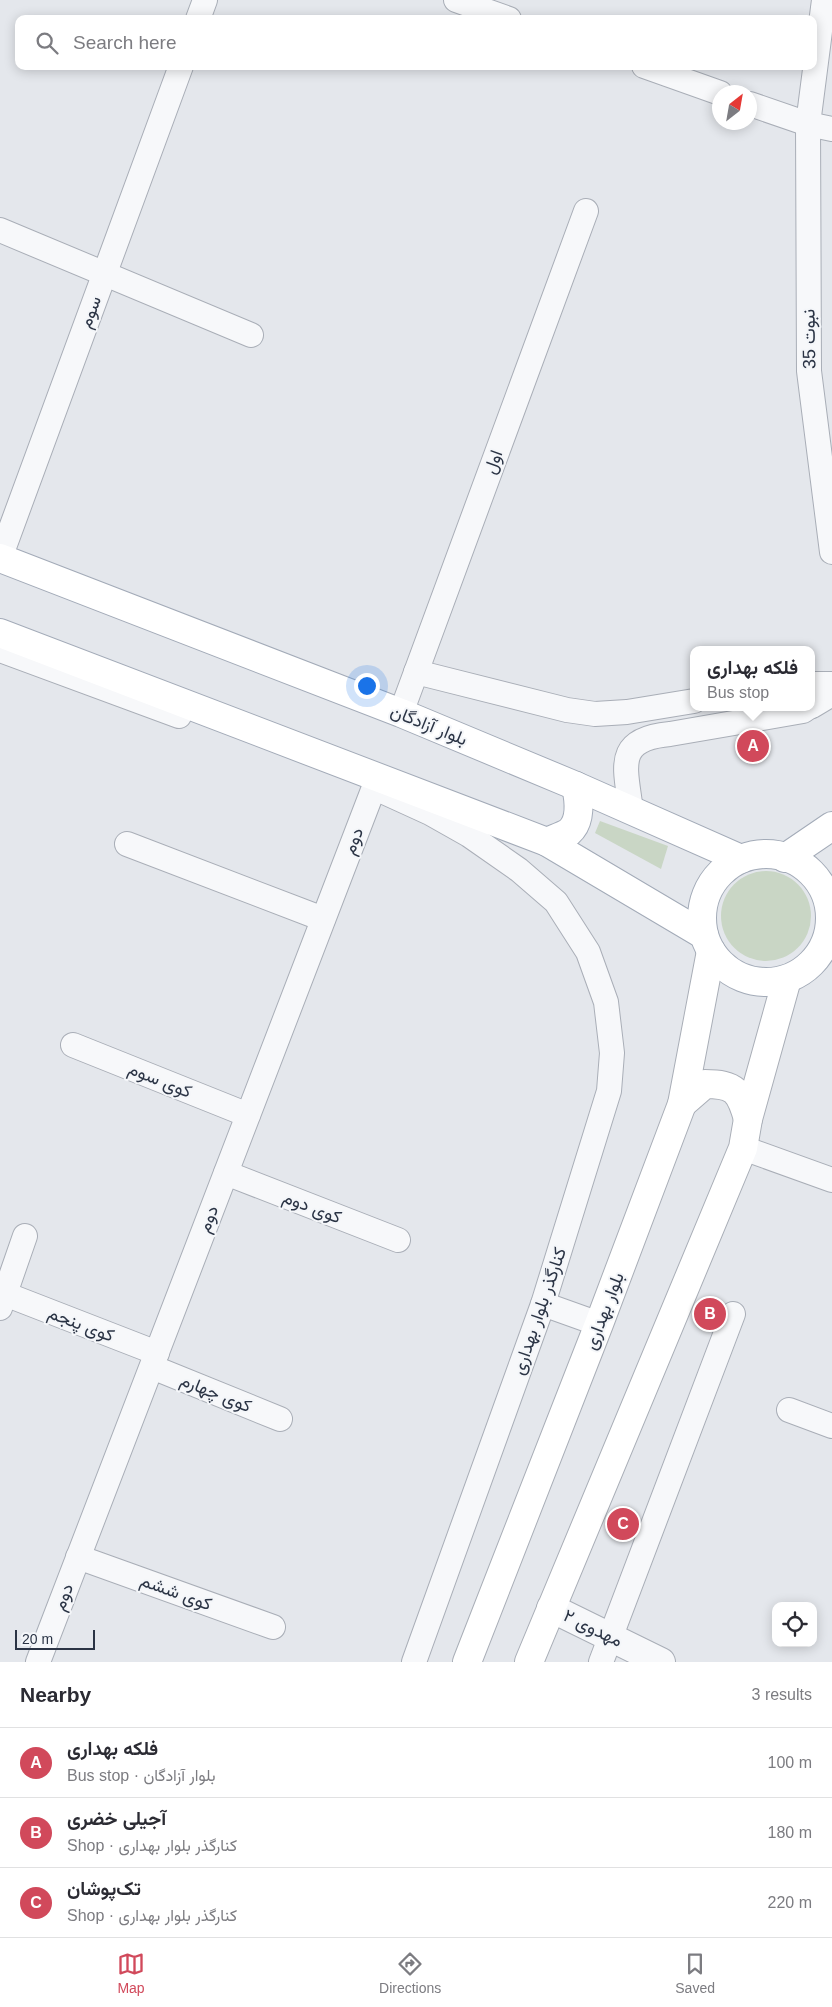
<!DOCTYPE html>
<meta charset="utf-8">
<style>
body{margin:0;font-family:Helvetica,Vazirmatn,sans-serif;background:#f2f2f3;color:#2b2b33}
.controls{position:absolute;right:15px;bottom:15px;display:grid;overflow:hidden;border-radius:10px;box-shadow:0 2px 12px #0003}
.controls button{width:45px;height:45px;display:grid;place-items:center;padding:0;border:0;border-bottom:1px solid #e1e1e2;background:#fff;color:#2b2b33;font:25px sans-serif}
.compass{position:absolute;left:712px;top:85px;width:45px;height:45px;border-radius:50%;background:#fff;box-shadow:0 2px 12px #0003;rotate:31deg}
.scale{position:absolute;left:15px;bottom:12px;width:80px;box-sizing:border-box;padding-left:5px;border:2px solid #2b3445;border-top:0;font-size:14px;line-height:18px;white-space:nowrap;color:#2b3445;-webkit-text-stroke:4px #f4f6f9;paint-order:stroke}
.you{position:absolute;left:366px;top:685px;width:18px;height:18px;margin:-12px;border:4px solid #fff;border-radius:50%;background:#1a73e8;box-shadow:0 0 0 8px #1a73e833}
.badge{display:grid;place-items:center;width:32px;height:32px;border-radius:50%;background:#d1495b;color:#fff;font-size:16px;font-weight:700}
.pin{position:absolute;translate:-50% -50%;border:2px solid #fff;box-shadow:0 1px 5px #0006}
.popup{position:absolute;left:690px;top:646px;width:125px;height:65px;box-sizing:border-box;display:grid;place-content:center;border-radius:10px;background:#fff;filter:drop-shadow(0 1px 4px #0005);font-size:16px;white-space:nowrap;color:#7c7c81}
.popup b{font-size:19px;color:#2b2b33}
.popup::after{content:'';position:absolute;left:50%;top:100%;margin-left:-10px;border:10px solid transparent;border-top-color:#fff}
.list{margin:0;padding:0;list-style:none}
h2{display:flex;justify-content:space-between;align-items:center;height:65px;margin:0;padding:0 20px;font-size:21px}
h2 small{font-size:16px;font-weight:400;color:#7c7c81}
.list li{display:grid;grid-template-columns:32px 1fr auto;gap:15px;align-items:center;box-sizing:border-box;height:70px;padding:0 20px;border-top:1px solid #e1e1e2}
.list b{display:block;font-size:19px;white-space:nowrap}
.list p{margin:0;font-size:16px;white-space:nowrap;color:#7c7c81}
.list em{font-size:16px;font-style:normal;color:#7c7c81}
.icon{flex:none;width:28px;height:28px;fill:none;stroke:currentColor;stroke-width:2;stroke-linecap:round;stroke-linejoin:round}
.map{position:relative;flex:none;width:832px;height:1662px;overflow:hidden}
.search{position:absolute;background:#fff;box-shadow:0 2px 12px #0003;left:15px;right:15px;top:15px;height:55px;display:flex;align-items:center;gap:12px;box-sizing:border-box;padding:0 18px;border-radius:10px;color:#7c7c81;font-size:19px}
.sheet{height:275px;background:#fff}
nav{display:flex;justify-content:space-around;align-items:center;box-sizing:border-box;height:70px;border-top:1px solid #e1e1e2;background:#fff;font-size:14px;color:#7c7c81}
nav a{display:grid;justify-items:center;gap:2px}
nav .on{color:#d1495b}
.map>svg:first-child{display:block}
</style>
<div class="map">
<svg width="832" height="1662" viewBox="0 0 832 1662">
<rect width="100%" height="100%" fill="#e4e7ec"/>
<g fill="#c9d6c5">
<path d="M600,821l68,25 -7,23 -66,-36z"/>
<circle cx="766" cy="916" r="45"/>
</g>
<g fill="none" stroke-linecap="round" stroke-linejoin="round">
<defs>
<g id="minor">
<path d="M456,0l53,19"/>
<path d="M824,0l-16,124 1,247 23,181"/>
<path d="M198,19l7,-19"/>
<path d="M644,66l76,27"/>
<path d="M750,104l58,20 24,5"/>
<path d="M0,230l251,105"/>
<path d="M0,558l181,-492"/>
<path d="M0,650l179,66"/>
<path d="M416,672l151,38 28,4 32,-2 67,-11"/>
<path d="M812,684h20"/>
<path d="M812,706l20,-12"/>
<path d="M401,713l185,-502"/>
<path d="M384,792l46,21 39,22 50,35 37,32 32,50 18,50 6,51 -3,38 -66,213 -129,358"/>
<path d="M631,811c-5,-43 -18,-72 39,-77l133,-23 6,-4"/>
<path d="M127,844l196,75"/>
<path d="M73,1045l175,70"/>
<path d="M743,1148l89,32"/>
<path d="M226,1173l172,67"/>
<path d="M5,1294l152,59"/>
<path d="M543,1304l56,20"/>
<path d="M0,1308l25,-72"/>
<path d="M152,1367l128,52"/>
<path d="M789,1410l43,16"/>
<path d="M78,1557l195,70"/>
<path d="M38,1662l340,-885"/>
<path d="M601,1662l132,-348"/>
</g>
<path id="tertiary" d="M551,1608l110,54"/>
<g id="secondary">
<path d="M682,1104l23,-20c30,0 35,7 43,35"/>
<path d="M467,1662l132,-338 83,-220 29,-153"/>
<path d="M529,1662l214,-514 5,-29 39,-140"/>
</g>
<g id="primary">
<path d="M0,558l401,155 175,73 165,73"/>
<path d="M0,633l547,209 157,93"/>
<path d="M547,842c6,-3 16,-6 22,-10 13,-11 10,-32 7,-46"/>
<circle cx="766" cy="918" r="64"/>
<path d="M785,858l47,-32"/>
</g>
</defs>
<use href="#minor" stroke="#a9aeb7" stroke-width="26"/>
<use href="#tertiary" stroke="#a9aeb7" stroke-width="30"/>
<use href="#secondary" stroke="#a9aeb7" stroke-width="30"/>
<use href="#primary" stroke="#a3abb8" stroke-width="30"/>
<use href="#minor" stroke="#f7f8fa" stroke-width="24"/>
<use href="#tertiary" stroke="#f7f8fa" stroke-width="28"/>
<use href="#secondary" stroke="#fff" stroke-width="28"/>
<use href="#primary" stroke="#fff" stroke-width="28"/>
</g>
<g text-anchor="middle" stroke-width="4" stroke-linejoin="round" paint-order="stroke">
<g font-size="18" fill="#2b3445" stroke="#f4f6f9">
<text transform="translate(90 312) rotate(-70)" y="6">سوم</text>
<text transform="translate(809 339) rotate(-91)" y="6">نبوت 35</text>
<text transform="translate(493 462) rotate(-70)" y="6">اول</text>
<text transform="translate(429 725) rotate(22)" y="6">بلوار آزادگان</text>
<text transform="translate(353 841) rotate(-69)" y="6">دوم</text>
<text transform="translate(160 1080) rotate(22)" y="6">کوی سوم</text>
<text transform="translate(312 1207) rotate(21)" y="6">کوی دوم</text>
<text transform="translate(208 1219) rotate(-69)" y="6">دوم</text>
<text transform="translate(539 1311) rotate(-71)" y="6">کنارگذر بلوار بهداری</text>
<text transform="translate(604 1311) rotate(-69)" y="6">بلوار بهداری</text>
<text transform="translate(81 1324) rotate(21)" y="6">کوی پنجم</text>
<text transform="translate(216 1393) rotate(22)" y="6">کوی چهارم</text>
<text transform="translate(176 1592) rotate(20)" y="6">کوی ششم</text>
<text transform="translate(63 1597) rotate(-69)" y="6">دوم</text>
<text transform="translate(593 1628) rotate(26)" y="6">مهدوی ۲</text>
</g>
</g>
</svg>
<div class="controls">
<button><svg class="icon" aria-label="locate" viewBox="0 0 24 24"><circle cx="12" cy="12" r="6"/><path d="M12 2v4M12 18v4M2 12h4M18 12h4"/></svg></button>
</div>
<svg class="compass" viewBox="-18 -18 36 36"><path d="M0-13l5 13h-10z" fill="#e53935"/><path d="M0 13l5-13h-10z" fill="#7c7c81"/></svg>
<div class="scale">20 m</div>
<div class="you"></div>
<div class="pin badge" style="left:753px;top:746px">A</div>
<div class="popup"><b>فلکه بهداری</b>Bus stop</div>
<div class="pin badge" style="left:710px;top:1314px">B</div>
<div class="pin badge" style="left:623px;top:1524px">C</div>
<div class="search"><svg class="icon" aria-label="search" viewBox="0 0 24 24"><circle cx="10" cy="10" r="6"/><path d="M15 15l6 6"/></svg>Search here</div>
</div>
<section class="sheet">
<h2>Nearby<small>3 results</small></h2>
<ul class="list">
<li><span class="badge">A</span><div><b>فلکه بهداری</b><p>Bus stop · بلوار آزادگان</p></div><em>100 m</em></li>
<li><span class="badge">B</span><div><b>آجیلی خضری</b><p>Shop · کنارگذر بلوار بهداری</p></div><em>180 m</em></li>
<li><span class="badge">C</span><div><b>تک‌پوشان</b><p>Shop · کنارگذر بلوار بهداری</p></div><em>220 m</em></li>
</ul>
</section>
<nav>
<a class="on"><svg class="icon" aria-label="map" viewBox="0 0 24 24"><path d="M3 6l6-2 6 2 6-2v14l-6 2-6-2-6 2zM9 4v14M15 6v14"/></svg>Map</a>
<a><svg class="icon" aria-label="directions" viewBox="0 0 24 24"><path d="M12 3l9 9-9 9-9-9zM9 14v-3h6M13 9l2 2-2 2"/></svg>Directions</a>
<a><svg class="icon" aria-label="saved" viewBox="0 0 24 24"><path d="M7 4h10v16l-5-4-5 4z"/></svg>Saved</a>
</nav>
